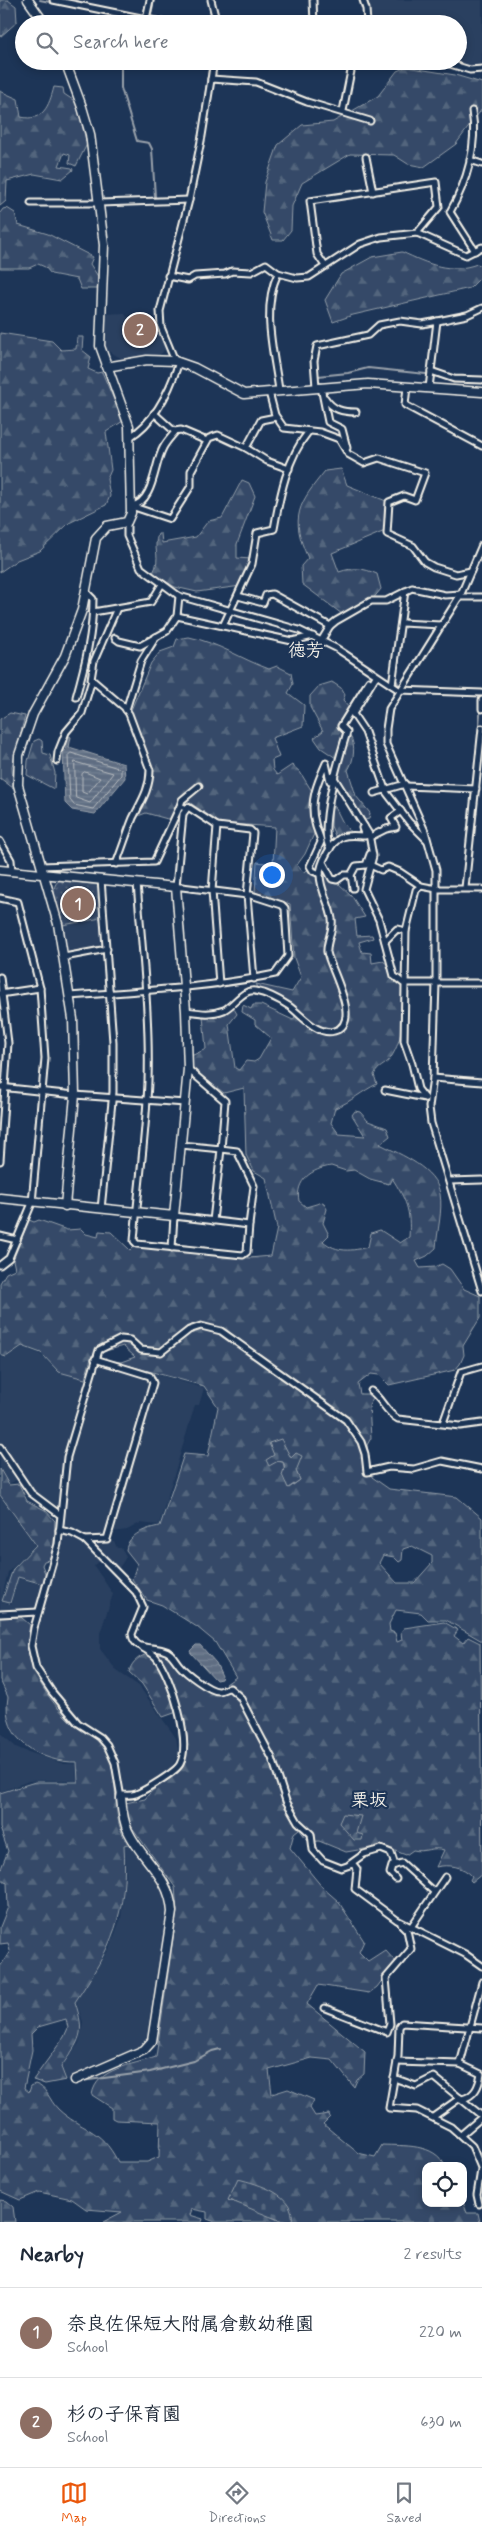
<!DOCTYPE html>
<meta charset="utf-8">
<style>
body{margin:0;font-family:Mynerve,"Klee One",sans-serif;background:#f6f6f7;color:#1f2937}
.controls{position:absolute;right:15px;bottom:15px;display:grid;overflow:hidden;border-radius:10px;box-shadow:0 2px 8px #0003}
.controls button{width:45px;height:45px;display:grid;place-items:center;padding:0;border:0;border-bottom:1px solid #e0e1e3;background:#fff;color:#1f2937;font:25px sans-serif}
.you{position:absolute;left:271px;top:874px;width:18px;height:18px;margin:-12px;border:4px solid #fff;border-radius:50%;background:#1a73e8;box-shadow:0 0 0 8px #1a73e833}
.badge{display:grid;place-items:center;width:32px;height:32px;border-radius:50%;background:#ea580c;color:#fff;font-size:16px;font-weight:700}
.pin{position:absolute;translate:-50% -50%;border:2px solid #fff;box-shadow:0 1px 5px #0006}
.list{margin:0;padding:0;list-style:none}
h2{display:flex;justify-content:space-between;align-items:center;height:65px;margin:0;padding:0 20px;font-size:21px}
h2 small{font-size:16px;font-weight:400;color:#747a83}
.list li{display:grid;grid-template-columns:32px 1fr auto;gap:15px;align-items:center;box-sizing:border-box;height:90px;padding:0 20px;border-top:1px solid #e0e1e3}
.list b{display:block;font-size:19px;white-space:nowrap}
.list p{margin:0;font-size:16px;white-space:nowrap;color:#747a83}
.list em{font-size:16px;font-style:normal;color:#747a83}
.icon{flex:none;width:28px;height:28px;fill:none;stroke:currentColor;stroke-width:2;stroke-linecap:round;stroke-linejoin:round}
.map{position:relative;flex:none;width:482px;height:2222px;overflow:hidden}
.search{position:absolute;background:#fff;box-shadow:0 2px 8px #0003;left:15px;right:15px;top:15px;height:55px;display:flex;align-items:center;gap:12px;box-sizing:border-box;padding:0 18px;border-radius:28px;color:#747a83;font-size:19px}
.sheet{height:245px;background:#fff}
nav{display:flex;justify-content:space-around;align-items:center;box-sizing:border-box;height:70px;border-top:1px solid #e0e1e3;background:#fff;font-size:14px;color:#747a83}
nav a{display:grid;justify-items:center;gap:2px}
nav .on{color:#ea580c}
.map>svg:first-child{display:block}
</style>
<div class="map">
<svg width="482" height="2222" viewBox="0 0 482 2222">
<defs>
<pattern id="forest-firs" width="22" height="20" patternUnits="userSpaceOnUse" patternTransform="scale(1.25)"><rect width="22" height="20" fill="#354a67"/><path d="M5 1l3.5 6h-7zM16 11l3.5 6h-7z" fill="#53657d"/></pattern>
<pattern id="cemetery-stones" width="16" height="16" patternUnits="userSpaceOnUse" patternTransform="scale(1.25)"><rect width="16" height="16" fill="#354a67"/><path d="M2 7V4a2 2 0 0 1 4 0v3zM10 15v-3a2 2 0 0 1 4 0v3z" fill="#53657d"/></pattern>
<pattern id="park-dots" width="8" height="8" patternUnits="userSpaceOnUse" patternTransform="scale(1.25)"><rect width="8" height="8" fill="#354a67"/><path d="M2 2h.1M6 6h.1" fill="none" stroke="#53657d" stroke-width="1.8" stroke-linecap="round"/></pattern>
<pattern id="water-rules" width="6" height="5" patternUnits="userSpaceOnUse" patternTransform="scale(1.25)"><rect width="6" height="5" fill="#5e6d82"/><path d="M0 2.5h6" fill="none" stroke="#768294"/></pattern>
</defs>
<rect width="100%" height="100%" fill="#1d3557"/>
<filter id="ink" filterUnits="userSpaceOnUse"><feTurbulence type="fractalNoise" baseFrequency=".02" numOctaves="2"/><feDisplacementMap in="SourceGraphic" scale="10" xChannelSelector="R" yChannelSelector="G"/><feConvolveMatrix kernelMatrix="1 2 1 2 8 2 1 2 1" color-interpolation-filters="sRGB"/></filter>
<g filter="url(#ink)">
<g fill="#2a4060">
<path d="M366,0h116v68l-12,2 -24,-9h12v-37l-89,-2v-14z"/>
<path d="M124,313l3,4 24,5 9,9 7,16 -7,8 -39,3 -15,-8 -2,-11v-25z"/>
<path d="M60,880l38,5 6,58 -2,3 -31,6 -4,-3 -14,-59 2,-7z"/>
<path d="M22,1347l18,7 18,18 28,8 7,-24 111,32 -5,17h-4l-36,120 -19,-2 -13,7 -15,2 -3,9h5l3,7h4l5,9 -11,17 -14,-14 -7,6 19,28 -13,39v16l17,22 22,15 37,52 3,16 -9,15 -35,24 -13,-1 8,35 6,12 37,49 2,22 -20,138 -75,34 -13,-2 -5,-13 17,-24 4,-21 -7,-21 33,-52 12,-31 5,-46 -2,-26 6,-2 -11,-23 -6,-57 -7,-17 -7,-8 -23,-14 -25,-29 -18,-28 -5,-29 6,-22h-34v-120l35,48 -27,27 -7,30 10,2 7,-26 25,7 12,-41 1,-17 -2,-11 -27,-21 -9,-16 -9,5 -9,-17v-110l6,1z"/>
<path d="M0,1733l16,14 9,4 39,13h12l1,18 -9,-2 -39,1 -29,11z"/>
</g>
<g fill="url(#forest-firs)" stroke="#949ea8" fill-rule="evenodd">
<path d="M0,0h8l8,6 1,16 -17,15z"/>
<path d="M406,67l49,8 27,8v26l-26,35 -32,23 -16,-3 -14,-9 -44,-1 -48,29 -10,23 -1,24 -8,10h-10l-11,-28 3,-30 13,-37 24,-20 31,-3 45,-26 19,-25z"/>
<path d="M54,87l9,1 1,6 12,8 11,42 -11,22 -7,-3 1,-8 -6,-2 -5,13 13,2 1,2 -11,9 -28,-5 -27,7 -1,20 -6,5v-115l18,8 3,18c22,5 28,-11 33,-30z"/>
<path d="M7,208l8,5 3,12 30,9 45,23 -3,7 9,14v11h-18l-4,-10 -26,-5 -6,-7 -7,-3 -9,4h-29v-55l3,-4z"/>
<path d="M402,252c26,12 48,22 75,12l5,2v10l-12,12 -117,27 -20,7 -8,-22 16,-26 31,-17z"/>
<path d="M0,333l52,8 9,9 15,-1 1,-12h6l-1,13 9,7 -3,12 9,4 5,-1 21,49 -17,11 5,38 -4,9 3,17 -4,9 -37,18 -29,28 -23,9 -17,12z"/>
<path d="M341,469l6,16 39,16 -1,30 -53,22 7,19c15,-5 24,-4 38,2l4,15 -9,11 -30,14 -40,-30 -1,-18 7,-8c-19,-41 -9,-55 17,-87z"/>
<path d="M242,480l7,3 6,13 -18,48v14l14,1 -10,27 -44,6 -22,-5 -22,-14c9,-17 -1,-23 5,-39h3l1,9 34,-6 12,-16 14,-3z"/>
<path d="M189,637c30,6 52,22 80,32l8,-3 14,7 2,11 -5,9 16,12 -1,21 -31,12 7,19 -7,3 1,10 4,5 15,-10 8,7 13,21 -2,22 3,19 -9,20 -8,11 6,7 5,-2 17,5 7,-3 6,11 13,12 14,22 -10,2 2,17 15,-1 1,3 -14,4 3,10 9,1 1,10 11,-2 4,3 5,14 12,9c-1,25 1,50 -14,72 -5,7 -12,7 -16,16l3,9c-15,7 -26,18 -42,24l-4,15 8,11 26,2 -13,-21 3,-4 5,1 8,9 19,7 3,8 -10,8c21,11 56,24 60,50 3,16 -3,38 -4,54l-9,8 -11,5 4,7 15,-1 7,-3 8,5 14,20 16,7v22l-17,28 1,9 -4,9 -5,6 -66,15 -10,-10 -8,-1 -13,10 2,10h7l6,5 -4,6 2,33 -4,7 5,32 17,12 68,8 25,21v123l-36,-21h-18l-7,-7 -25,-3 -7,14 1,7 5,2 2,9 5,-2 -1,-8 3,-4 40,-6 14,8 -4,6 9,7 5,-6 12,6 2,231 -10,8 -2,-2 2,-4c-9,-10 -24,-12 -36,-9l8,-17c-12,-4 -19,3 -31,0l-7,5 -24,-9 -36,6 -27,-11 -10,1 -10,-13 -5,4 -4,15 33,40 15,13 26,40 -5,11 9,9 17,-11 11,12 -19,25 -8,6 -51,-8 -11,19 58,48 -1,22 -7,6 -3,7 -22,-27 -20,-2 -43,12 3,24 16,-5 26,11 -4,8 5,8 14,-2 1,3 -7,7 35,29 17,4 7,-12c21,1 53,-2 63,21h-19v37l37,-1 4,11h11l2,9h-188v-8l-64,-14 22,6 32,16h-67l-8,-3v-7l-15,-3 -2,6 13,4 -1,3h-99l19,-10 -36,-3 -14,-10 -33,-7 -19,8 -20,-9v-224l10,-16 -2,-8 -8,1v-17l8,-20 -1,-24 -6,-5 -1,-7 8,-20 -8,-23v-35l35,-11h43l-1,-20c-35,1 -77,-22 -69,-65l-8,-17v-62l21,-1 9,8c-9,38 17,74 44,100 9,8 21,11 28,21 3,5 8,10 9,16 8,28 0,57 17,82l-4,1c4,68 -12,102 -49,157 11,32 5,38 -14,65l5,13 -21,4 -12,-4 31,-43 4,-9 -2,-9 -28,8 -7,7 1,16 -8,38 5,4 2,-6 4,-2c12,3 14,16 23,25 23,22 42,17 60,53h29l12,-5 1,-35 -44,-2 -4,-2v-10l-20,-13c4,-27 41,-30 64,-38l21,-146 -2,-24 -44,-61 -6,-23 20,-4c9,-13 21,-16 33,-26 18,-15 5,-52 1,-71l-2,10 -14,5 -21,-33 -13,-12c4,-16 21,-21 36,-19l13,16 31,22 11,3 6,-10 10,-7 -21,-35 -18,-15 -35,-22 -15,-5 -15,-21 5,-15 -11,-14c2,-16 21,-22 34,-24l24,-72 24,2 10,-49 -14,-21 -96,-26 13,2 14,-5 -12,-11 -31,9 -7,24 -26,-7 -18,-19 -19,-7 -16,11 -6,-2v-72l6,-10 9,-4 -2,-9 16,-40 5,2 5,-2 28,10 14,-1 5,5 12,3 1,-6 12,1 19,18 3,-3 116,11 22,-2 6,-28 -11,-50 -12,-7 -8,-16 -2,-67 -20,5 -33,-25v-12l15,-7 -3,-33 22,-5 8,-4 4,7 -8,10 6,44 4,2 7,-9 8,1 5,-3 12,-21 -16,-14v-4l-13,-8 1,-7 8,4 2,-4h8l32,15 5,-9 -39,-22 -3,-5 36,8 9,-15 -7,-19 -4,-54 -35,-12 2,-30 16,2 2,-37 -55,-4 -37,-25 -12,22 -25,-7 -8,3c29,-50 2,-59 -7,-106l20,-47 9,-11 14,-5 3,-8zM331,1166l15,5 8,-1 16,9 19,5 3,-6c14,22 19,32 17,59l-9,6 -20,-13 -9,3 -3,14c-16,4 -31,6 -45,-6l6,-6 -6,-12 4,-14 -4,-7 -17,5 -7,-6c-4,-21 13,-32 32,-35zM287,1451l13,29 -11,8 -6,-26 -16,-2zM412,1546l20,10v7l-18,20h-17l-18,-20 4,-8 11,2 5,5 3,-2 1,-11z"/>
<path d="M332,682l9,6 4,7 -2,5 7,8 -12,18 6,8 -8,24 -15,-10 -7,-10 9,-7 -13,-24v-11l9,-10z"/>
<path d="M10,713l15,3 -13,50 1,22 -13,-10v-59z"/>
<path d="M350,736c6,9 4,25 -2,34l8,26 14,17 -1,6 -4,1 -26,-41 -2,-8z"/>
<path d="M39,739l3,2 1,12 7,2 5,18 -1,16 -27,-14 1,-14 6,-20z"/>
<path d="M332,801l11,22 8,10 -9,1 -6,4 -5,-12z"/>
<path d="M0,1469l9,16 10,-1 8,17 18,9 10,11 -1,23 -5,16 -5,1 -2,4 3,8 -2,11 -25,-7 -8,26 -8,-2 11,-32 23,-24 -36,-50z"/>
<path d="M0,2200l6,1 7,6 2,15h-15z"/>
</g>
<g fill="url(#cemetery-stones)" stroke="#949ea8">
<path d="M281,1439l10,19 5,-5 6,3 -6,15 4,9 -12,8 -6,-13 3,-9 -2,-4 -5,-1 -9,5 -3,-6 8,-5 -5,-12z"/>
<path d="M343,1814l18,2 -5,17 7,2 -1,5h-8l-15,-17z"/>
<path d="M238,2179c20,5 58,15 54,43 -16,0 -46,-17 -64,-22z"/>
</g>
<path fill="url(#park-dots)" stroke="#949ea8" d="M60,880l38,5 3,33 -38,7c-3,-12 -17,-37 -3,-45z"/>
<g fill="url(#water-rules)" stroke="#9aa2ab">
<path d="M69,736l2,1 -2,10 55,17 1,14 -30,36 -23,-4 -7,-7 -2,-52h2z"/>
<path d="M196,1645h4l16,18 6,13 -1,3 -5,1 -25,-27 -1,-2z"/>
</g>
<g fill="none" stroke-linecap="round" stroke-linejoin="round">
<g stroke="#b8bcbf" stroke-width="1">
<path d="M71,753l50,16v6l-28,34 -19,-4 -4,-5 -2,-44z"/>
<path d="M75,762l38,11 -23,30 -14,-5z"/>
<path d="M85,772l15,6 -13,16 -5,-2v-18z"/>
</g>
<g stroke="#9aa2ab" stroke-width="2">
<path d="M40,0l98,20"/>
<path d="M150,20l4,-20"/>
<path d="M121,61v27l16,53 12,2 3,6 3,48"/>
<path d="M88,63l2,-2"/>
<path d="M201,127l9,-66"/>
<path d="M318,376l30,-3 20,-5 58,6 20,5"/>
<path d="M455,381l23,1"/>
<path d="M397,681l2,5"/>
<path d="M476,764l4,-50"/>
<path d="M81,2081l69,-9 44,-11 18,-10 8,-2"/>
</g>
<defs>
<g id="street">
<path d="M53,0l93,19 4,-19"/>
<path d="M211,0l6,24"/>
<path d="M313,0l1,24"/>
<path d="M363,0l3,9 1,14 3,1"/>
<path d="M146,19l25,5"/>
<path d="M440,61l30,9 12,-1"/>
<path d="M211,79l45,3 51,20 63,19"/>
<path d="M343,111l10,-50"/>
<path d="M472,111c6,34 -5,71 -22,101l25,39"/>
<path d="M366,157l7,35"/>
<path d="M470,160l12,4"/>
<path d="M31,203h69l89,-3"/>
<path d="M325,266l-8,-12 -7,-53 126,-19 3,25 -22,26"/>
<path d="M278,273c-17,36 -4,80 1,117"/>
<path d="M168,276l20,4 7,-4 30,-2 7,-3 19,1 15,-8 12,9 19,5 12,-1 51,-33 21,-7 36,-4 49,22 16,-8"/>
<path d="M175,361l-14,-34 -1,-16 29,-111 13,-64 12,-75"/>
<path d="M431,371l23,8 28,1"/>
<path d="M316,387l-2,-26 3,-15 51,-11 11,-10 21,-4 22,3 11,-2 34,-7 15,-7"/>
<path d="M321,387l7,35 14,7 5,19"/>
<path d="M407,387l-2,18 77,41"/>
<path d="M429,388l8,-67"/>
<path d="M269,392l6,23 9,13 36,4 19,7 9,15 16,9 15,-5 46,15 -10,27 -11,-4 -15,6 -2,32 26,12 12,16 9,5 22,7 15,-3"/>
<path d="M325,398c8,12 17,14 31,14"/>
<path d="M174,431l7,-1 26,11"/>
<path d="M130,437c26,-16 40,-47 49,-75"/>
<path d="M246,448l21,13 22,8"/>
<path d="M131,506l39,13 21,-33v-15l18,-33 9,-3 28,13 15,-28 15,-3"/>
<path d="M132,506c22,-4 22,-42 31,-58 3,-6 8,-11 12,-16l-21,-19"/>
<path d="M127,522v14l14,32 38,28 120,34 37,18 63,42 83,3"/>
<path d="M482,545l-21,49 -72,115 -3,20v15l39,87 11,39v113l-3,95 -4,29 2,16 51,168"/>
<path d="M238,596l25,7 3,-8 6,-1 58,32"/>
<path d="M459,597h23"/>
<path d="M93,612l58,-10 11,-18"/>
<path d="M177,616l2,-20"/>
<path d="M401,623l40,2"/>
<path d="M223,626l29,-62 5,-31 17,-4c6,-34 13,-71 35,-98"/>
<path d="M115,638l4,3 21,5 27,-15 10,-15 115,25 21,-5"/>
<path d="M321,641l9,-15 6,-5 35,-20h15l26,-13 33,7 16,-1"/>
<path d="M376,676l-23,38 12,18 21,60 23,30 18,18"/>
<path d="M392,685l13,-94"/>
<path d="M76,697c9,-32 17,-64 17,-98l-6,-6"/>
<path d="M482,700v9"/>
<path d="M126,710l15,-49 15,-24"/>
<path d="M57,761l1,-9 8,-20 16,-19 10,-33"/>
<path d="M333,776l36,58 4,22 -9,33 15,31 15,56 9,7h79"/>
<path d="M406,786l70,3"/>
<path d="M374,793l31,-9"/>
<path d="M180,806l2,-6 17,-14"/>
<path d="M217,826l-5,65 7,93"/>
<path d="M370,837l16,-8 10,-2 -5,-9 10,-7"/>
<path d="M0,841l11,19 1,11"/>
<path d="M330,849c-13,-20 10,-94 17,-117l-6,-6 28,-45"/>
<path d="M116,864c6,-15 11,-31 17,-46 8,-16 17,-29 17,-48l-21,-56 -5,-7 -33,-28 3,-18 23,-53"/>
<path d="M324,864l8,15 5,1 7,-5h7"/>
<path d="M370,865l11,5 7,-3 12,5 21,14"/>
<path d="M41,866l113,-4 26,-56 5,2"/>
<path d="M320,874l-7,-3 -3,-5 11,-24c-1,-7 -5,-12 -6,-19 -6,-21 2,-40 11,-60l4,18"/>
<path d="M101,879l12,163v50l-12,117"/>
<path d="M137,883c5,66 13,132 11,198 -2,54 -10,107 -14,160l3,3 106,11 4,-3 2,-27"/>
<path d="M353,888l-2,-13 5,-9 10,-1 4,-11"/>
<path d="M465,888l17,-160"/>
<path d="M0,898l18,4 22,86 5,70 -13,145 -23,55 -9,7"/>
<path d="M385,941l12,-12 9,2"/>
<path d="M64,957l43,-8"/>
<path d="M0,977l8,66 -8,118"/>
<path d="M0,994l40,-6"/>
<path d="M70,996c69,-5 138,-8 205,-22l13,-18 -3,-48 -3,-3 -31,-10h-4l-65,-8h-6l7,-73 5,-7 29,19 33,4 3,3 -6,62 7,84"/>
<path d="M186,1011c14,2 25,4 38,-1 10,-5 19,-21 31,-19 11,2 25,9 34,15 13,9 28,30 45,25 30,-7 -5,-64 -7,-79 -1,-11 7,-22 5,-33 -2,-15 -12,-29 -12,-44 0,-12 11,-33 22,-38 7,-3 16,-1 23,-1l-3,-8 2,-2"/>
<path d="M433,1078l49,4"/>
<path d="M0,1087l75,8 110,8"/>
<path d="M385,1090l40,8"/>
<path d="M425,1098l-7,-9 -6,-25 -8,-23 2,-110 10,-41 5,-4 16,3h45"/>
<path d="M181,1145l40,4 -8,72"/>
<path d="M450,1181l32,-1"/>
<path d="M0,1236l17,4"/>
<path d="M172,1248l2,-32 75,9 5,-39 -17,-35 -16,-2 4,-48 -37,-32"/>
<path d="M371,1391c11,8 15,22 27,28l62,7 22,-3"/>
<path d="M443,1423l18,-51 21,-6"/>
<path d="M0,1447l31,46 28,21"/>
<path d="M59,1530l13,3 13,7 51,52 7,15 -11,27c2,17 19,12 31,16 9,2 11,9 17,16 5,6 30,26 39,25 3,0 7,-3 11,-3l10,9 32,61 14,43 12,21 13,12 2,16 10,11 18,7 12,-4 4,5 -2,20 42,31 68,34 17,12"/>
<path d="M85,1540l22,-1 46,-156 -3,-7 -55,-17"/>
<path d="M0,1614l38,-2"/>
<path d="M120,1795c5,0 11,1 16,-1 9,-4 40,-22 44,-30 12,-23 -9,-88 -24,-107 -4,-4 -8,-6 -13,-9"/>
<path d="M121,1798l-6,-35 -8,-18 -7,-8 -22,-14 -26,-31 -16,-24 -5,-22 3,-18 24,-84 9,-87 32,-107 22,-11 9,1 11,10 20,2 28,-22 12,-4 20,5 125,89 15,22 4,12 2,18 22,-5 25,2 28,-8 40,8"/>
<path d="M350,1864l14,-10 17,-5 10,4 4,12"/>
<path d="M396,1879l-6,-6 2,-7 10,-3 32,29"/>
<path d="M411,1927l34,-50"/>
<path d="M325,2008l62,24 3,-8 -4,-46 25,-29 -4,-19 -6,-6"/>
<path d="M482,2028l-80,-5 -3,4 -1,29 -9,52 28,2 34,17 21,19 10,24"/>
<path d="M397,2062l63,2 22,-82"/>
<path d="M460,2064l21,10c-2,12 -6,22 -19,25"/>
<path d="M394,2078l22,8 18,-9 48,39"/>
<path d="M433,2117l27,-19"/>
<path d="M462,2134l20,-17"/>
<path d="M479,2204l-2,-9 4,-25"/>
</g>
<g id="secondary">
<path d="M28,0l17,24"/>
<path d="M65,61l17,46 8,27 14,111 -4,101 29,80 2,87 -4,9 -20,4 -11,12 -14,72 -17,46 -32,58 -14,41 -1,30 40,139 15,95 2,76 -10,111"/>
<path d="M106,367l41,-7 28,1 20,7 49,26 124,-10 114,8"/>
<path d="M0,870l176,17 10,124 2,58 -14,147 -174,-18"/>
<path d="M75,2080l69,-30 8,-9 20,-129c-2,-36 -30,-51 -44,-81 -5,-10 -6,-22 -7,-33"/>
</g>
</defs>
<use href="#street" stroke="#f4f1e8" stroke-width="9"/>
<use href="#secondary" stroke="#f4f1e8" stroke-width="11"/>
<use href="#street" stroke="#1d3557" stroke-width="5"/>
<use href="#secondary" stroke="#1d3557" stroke-width="8"/>
</g>
</g>
<g text-anchor="middle" stroke-width="4.5" stroke-linejoin="round" paint-order="stroke">
<g font-size="18" font-weight="bold" fill="#f4f1e8" stroke="#1d3557">
<text x="306" y="656">徳芳</text>
<text x="369" y="1806">栗坂</text>
</g>
</g>
</svg>
<div class="controls">
<button><svg class="icon" aria-label="locate" viewBox="0 0 24 24"><circle cx="12" cy="12" r="6"/><path d="M12 2v4M12 18v4M2 12h4M18 12h4"/></svg></button>
</div>
<div class="you"></div>
<div class="pin badge" style="left:78px;top:904px;background:#8d6e63">1</div>
<div class="pin badge" style="left:140px;top:330px;background:#8d6e63">2</div>
<div class="search"><svg class="icon" aria-label="search" viewBox="0 0 24 24"><circle cx="10" cy="10" r="6"/><path d="M15 15l6 6"/></svg>Search here</div>
</div>
<section class="sheet">
<h2>Nearby<small>2 results</small></h2>
<ul class="list">
<li><span class="badge" style="background:#8d6e63">1</span><div><b>奈良佐保短大附属倉敷幼稚園</b><p>School</p></div><em>220 m</em></li>
<li><span class="badge" style="background:#8d6e63">2</span><div><b>杉の子保育園</b><p>School</p></div><em>630 m</em></li>
</ul>
</section>
<nav>
<a class="on"><svg class="icon" aria-label="map" viewBox="0 0 24 24"><path d="M3 6l6-2 6 2 6-2v14l-6 2-6-2-6 2zM9 4v14M15 6v14"/></svg>Map</a>
<a><svg class="icon" aria-label="directions" viewBox="0 0 24 24"><path d="M12 3l9 9-9 9-9-9zM9 14v-3h6M13 9l2 2-2 2"/></svg>Directions</a>
<a><svg class="icon" aria-label="saved" viewBox="0 0 24 24"><path d="M7 4h10v16l-5-4-5 4z"/></svg>Saved</a>
</nav>
